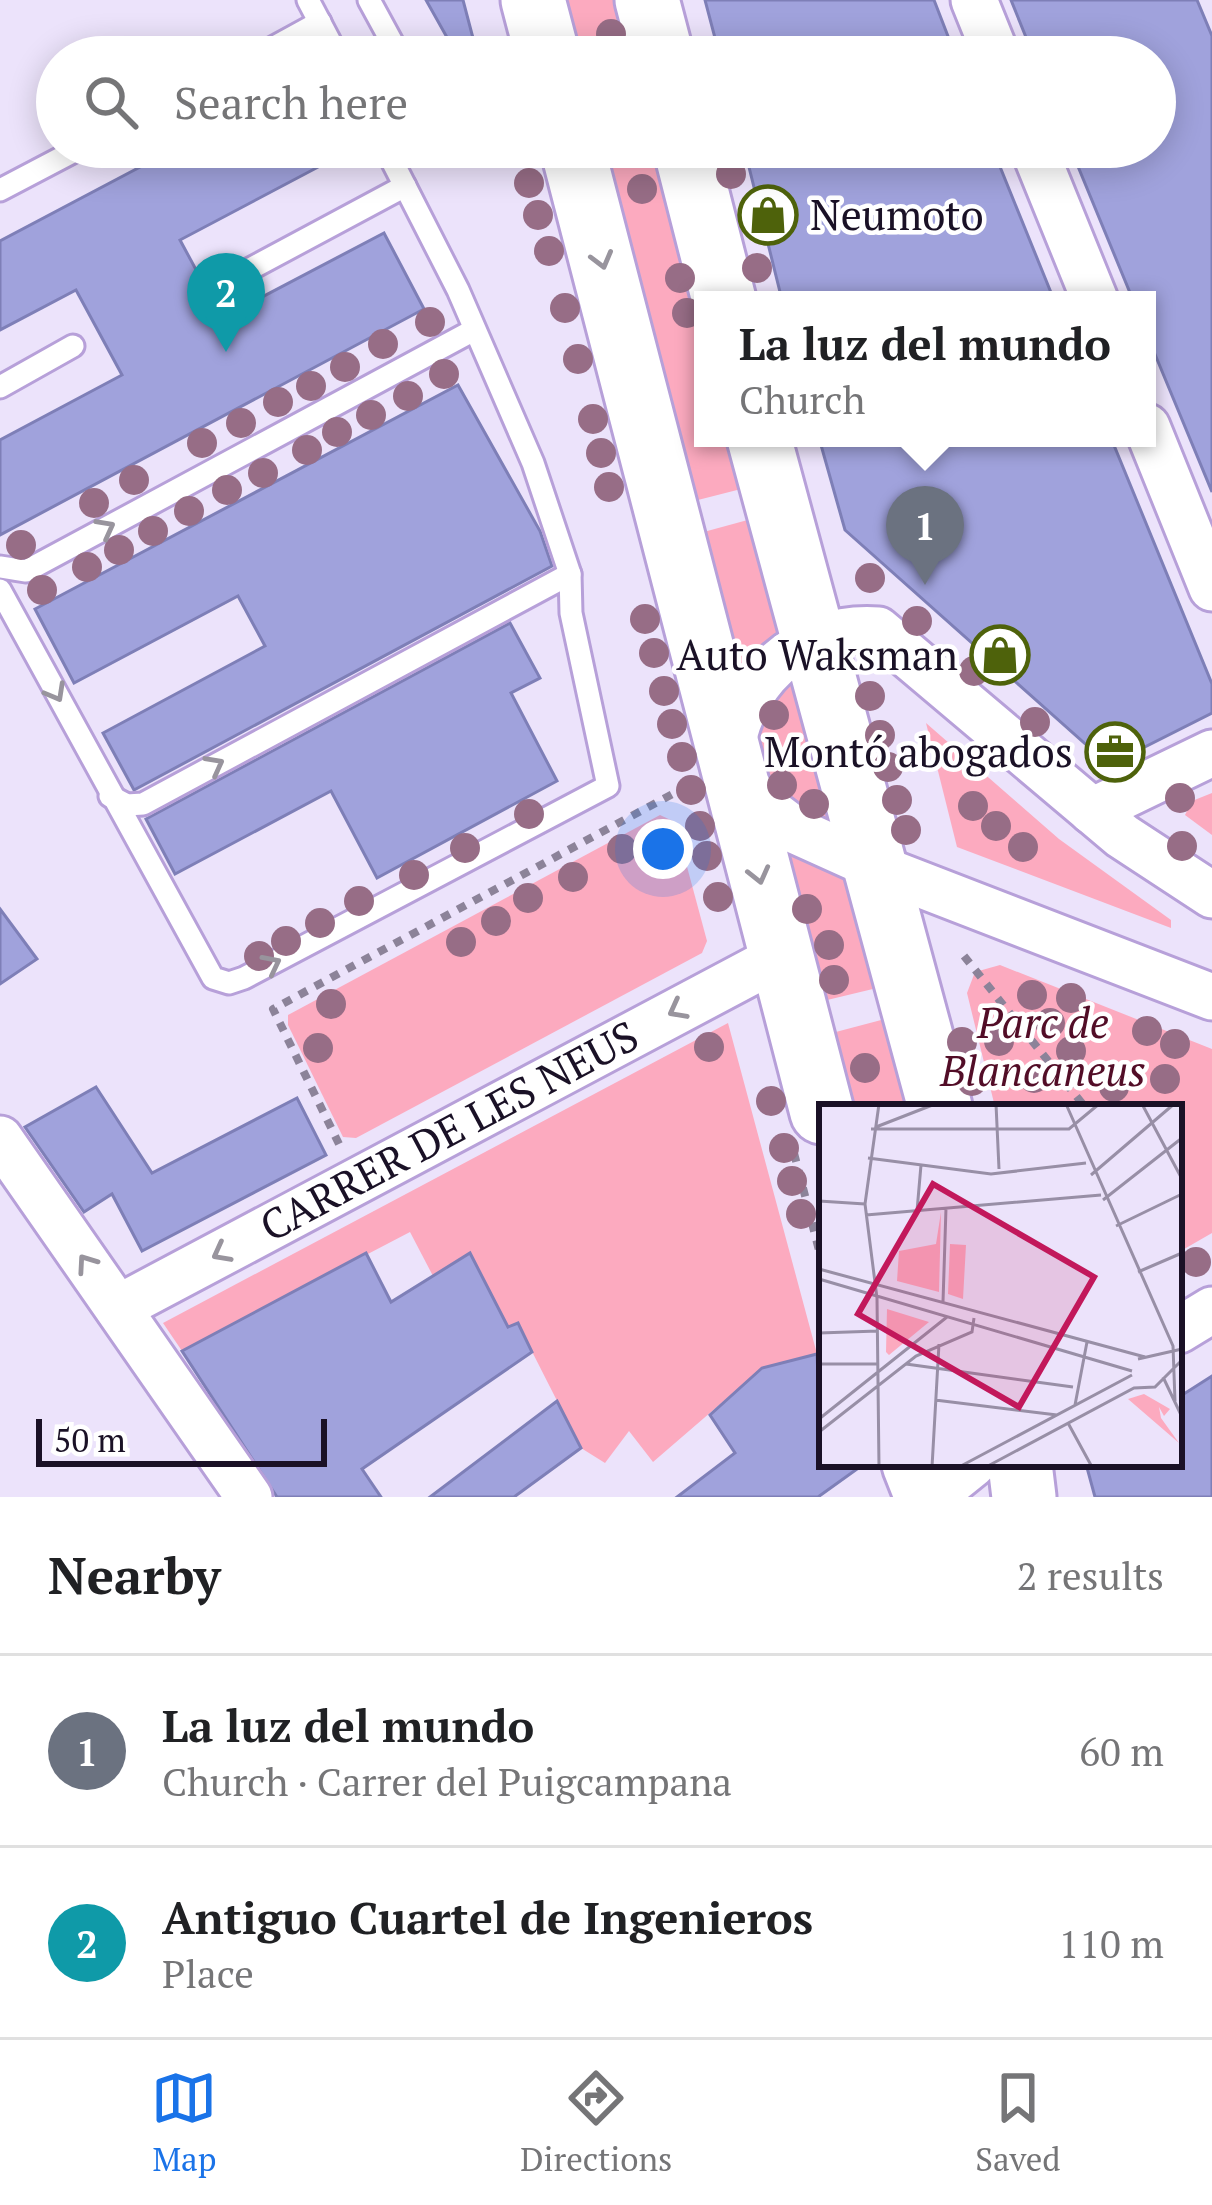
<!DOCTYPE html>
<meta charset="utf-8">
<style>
body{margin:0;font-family:"PT Serif",serif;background:#f2f2f2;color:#202124}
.scale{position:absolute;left:36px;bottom:30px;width:291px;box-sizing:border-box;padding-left:12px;border:6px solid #1a1126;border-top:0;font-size:33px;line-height:42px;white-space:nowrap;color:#1a1126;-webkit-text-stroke:9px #fff;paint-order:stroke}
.you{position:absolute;left:663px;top:849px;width:42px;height:42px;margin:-30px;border:9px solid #fff;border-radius:50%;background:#1a73e8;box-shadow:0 0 0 18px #1a73e833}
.badge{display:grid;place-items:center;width:78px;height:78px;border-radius:50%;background:#1a73e8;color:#fff;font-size:39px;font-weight:700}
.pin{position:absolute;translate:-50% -99px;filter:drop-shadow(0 3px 6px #0008)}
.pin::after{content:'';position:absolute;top:63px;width:42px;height:36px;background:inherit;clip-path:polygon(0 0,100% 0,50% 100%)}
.popup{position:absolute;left:694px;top:291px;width:462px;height:156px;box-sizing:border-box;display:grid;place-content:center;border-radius:0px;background:#fff;filter:drop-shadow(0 3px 9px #0005);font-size:39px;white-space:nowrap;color:#757577}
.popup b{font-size:45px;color:#202124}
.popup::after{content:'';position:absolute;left:50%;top:100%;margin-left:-24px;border:24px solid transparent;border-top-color:#fff}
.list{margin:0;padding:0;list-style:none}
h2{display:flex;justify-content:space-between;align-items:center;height:156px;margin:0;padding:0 48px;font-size:51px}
h2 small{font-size:39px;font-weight:400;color:#757577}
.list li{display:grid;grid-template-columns:78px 1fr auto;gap:36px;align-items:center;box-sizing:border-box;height:192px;padding:0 48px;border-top:3px solid #e0e0e0}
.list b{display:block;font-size:45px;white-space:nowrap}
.list p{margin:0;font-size:39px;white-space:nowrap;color:#757577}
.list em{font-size:39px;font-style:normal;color:#757577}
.icon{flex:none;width:66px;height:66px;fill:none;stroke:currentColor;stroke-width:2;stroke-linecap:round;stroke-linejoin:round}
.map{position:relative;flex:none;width:1212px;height:1497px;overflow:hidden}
.search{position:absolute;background:#fff;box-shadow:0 6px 30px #0003;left:36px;right:36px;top:36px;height:132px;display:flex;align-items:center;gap:30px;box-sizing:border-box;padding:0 42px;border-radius:66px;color:#757577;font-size:45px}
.sheet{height:540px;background:#fff}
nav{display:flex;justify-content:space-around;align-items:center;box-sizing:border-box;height:168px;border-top:3px solid #e0e0e0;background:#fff;font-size:33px;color:#757577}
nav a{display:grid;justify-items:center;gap:6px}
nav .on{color:#1a73e8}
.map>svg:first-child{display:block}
</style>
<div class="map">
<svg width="1212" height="1497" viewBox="0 0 1212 1497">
<rect width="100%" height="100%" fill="#ece3fb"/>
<g fill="#fcaabf">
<path d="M565,0h54l15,57h-55z"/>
<path d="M603,147h54l46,179v112h29l13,50 -51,13z"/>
<path d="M755,518l31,119 -45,45 -41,-149z"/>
<path d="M791,674l38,142 -4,3c-11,-3 -28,-6 -36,-13 -40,-33 -41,-103 2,-132z"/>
<path d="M926,723l133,116 112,81v8l-214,-81z"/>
<path d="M1212,793v42l-27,-20 7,-14z"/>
<path d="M660,815l15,7 32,119 -5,12 -346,185 -13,-1 -55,-112v-10z"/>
<path d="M784,850l61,16 32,122 -54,13z"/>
<path d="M1000,965l212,84v184l-33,19v-145h-184l-28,-114 8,-21z"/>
<path d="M885,1019l23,88h-57l-19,-74z"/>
<path d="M728,1023l89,331 -55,14 -109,94 -24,-31 -24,32 -24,-15 -63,-124 -10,3 -37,-73 -38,22 -23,-44 -228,119 -19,-28z"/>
</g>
<g fill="#a0a2dc" stroke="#7e7fb7" stroke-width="3">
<path d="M426,0h37l15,57h-20z"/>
<path d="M705,0h229l22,57h-236z"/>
<path d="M1011,0h186l15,36v456l-65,-157v-35h-14l-63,-153h85v-90h-121z"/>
<path d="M178,147h178l-176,93 42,78 162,-85 40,76 -424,226v-95l122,-65 -46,-85 -76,40v-89z"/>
<path d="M744,147h248l62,153h-272z"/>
<path d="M458,385l82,146 12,35 -418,224 -31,-57 162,-87 -27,-50 -164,87 -39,-74z"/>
<path d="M819,438h292l101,246v29l-103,52 -264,-235z"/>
<path d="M510,623l30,55 -29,15 46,88 -180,97 -46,-87 -156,83 -29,-55z"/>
<path d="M0,909l37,50 -37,25z"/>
<path d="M96,1087l56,86 145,-75 29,57 -184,96 -30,-57 -28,18 -59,-85z"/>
<path d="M366,1253l25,49 79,-49 38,74 10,-4 14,29 -170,117 19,28h-104l-95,-146z"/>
<path d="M817,1354l5,110h42l-46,33h-141l58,-44 -25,-38 52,-47z"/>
<path d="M1212,1376v121h-117l-9,-33h93v-67z"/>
<path d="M557,1401l24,47 -67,49h-84z"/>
</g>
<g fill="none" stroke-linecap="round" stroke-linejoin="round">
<defs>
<g id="service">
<path d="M308,0l30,57"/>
<path d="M369,0l31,57"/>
<path d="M256,57l64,-35"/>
<path d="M0,190l82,-43"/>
<path d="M237,276l168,-90"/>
<path d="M0,387l73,-41"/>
<path d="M0,567l26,4 448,-241"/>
<path d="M0,590l213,388 16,5 15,-5 364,-192 -37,-173 -1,-39 -37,-111 -75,-173 -73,-143"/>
<path d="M110,796l17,9 16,-1 427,-230"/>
</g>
<g id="minor">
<path d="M974,0l23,57"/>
<path d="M1033,147l62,153"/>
<path d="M1147,427l65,161"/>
<path d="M1092,811l120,-58"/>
<path d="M1212,895l-90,-59 -244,-206c-81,-6 -142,55 -148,132l28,40 38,29 82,37 334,129"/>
<path d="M0,1139l249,358"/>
<path d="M118,1308l663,-352"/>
<path d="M1179,1330l33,-20"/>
<path d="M932,1497l41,-33"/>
</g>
<g id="secondary">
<path d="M533,0l15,57"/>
<path d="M647,0l15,57"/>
<path d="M572,147l250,965"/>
<path d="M685,147l39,153"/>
<path d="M759,438l181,669"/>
<path d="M914,1464l13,33"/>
<path d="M1020,1464l4,33"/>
</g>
</defs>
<use href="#service" stroke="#b7a0d9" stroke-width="27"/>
<use href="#minor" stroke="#b7a0d9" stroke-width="51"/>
<use href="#secondary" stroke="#b7a0d9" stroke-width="69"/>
<g stroke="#8c8399" stroke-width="8" stroke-dasharray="9 9" stroke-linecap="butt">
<path d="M964,956l121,151"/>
<path d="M339,1144l-66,-135 405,-218"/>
<path d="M794,1153l28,109"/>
</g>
<use href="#service" stroke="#fff" stroke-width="21"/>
<use href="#minor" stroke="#fff" stroke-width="45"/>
<use href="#secondary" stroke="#fff" stroke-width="63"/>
</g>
<g fill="#976d86">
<circle cx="611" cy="34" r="15"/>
<circle cx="731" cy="174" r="15"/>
<circle cx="529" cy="183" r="15"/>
<circle cx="642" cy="189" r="15"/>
<circle cx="538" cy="215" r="15"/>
<circle cx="549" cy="251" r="15"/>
<circle cx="757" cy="268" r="15"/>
<circle cx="680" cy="278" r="15"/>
<circle cx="565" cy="308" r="15"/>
<circle cx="687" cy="313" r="15"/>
<circle cx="430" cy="322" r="15"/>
<circle cx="383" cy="344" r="15"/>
<circle cx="578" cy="359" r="15"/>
<circle cx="345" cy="367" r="15"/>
<circle cx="444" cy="374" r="15"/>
<circle cx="311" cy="386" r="15"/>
<circle cx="408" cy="396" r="15"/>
<circle cx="278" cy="402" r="15"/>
<circle cx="371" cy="415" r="15"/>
<circle cx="593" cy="419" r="15"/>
<circle cx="241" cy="423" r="15"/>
<circle cx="337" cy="432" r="15"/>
<circle cx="202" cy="443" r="15"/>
<circle cx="307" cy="450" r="15"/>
<circle cx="601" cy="453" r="15"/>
<circle cx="263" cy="473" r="15"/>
<circle cx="134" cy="480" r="15"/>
<circle cx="609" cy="487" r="15"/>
<circle cx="227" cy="490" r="15"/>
<circle cx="94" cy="503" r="15"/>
<circle cx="189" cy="511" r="15"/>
<circle cx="153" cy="531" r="15"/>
<circle cx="21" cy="545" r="15"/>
<circle cx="119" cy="550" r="15"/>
<circle cx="87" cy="567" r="15"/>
<circle cx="870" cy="578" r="15"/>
<circle cx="42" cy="590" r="15"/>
<circle cx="645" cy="619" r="15"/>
<circle cx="917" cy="621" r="15"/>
<circle cx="654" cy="653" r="15"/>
<circle cx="974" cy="671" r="15"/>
<circle cx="664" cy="691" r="15"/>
<circle cx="870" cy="696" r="15"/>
<circle cx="774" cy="715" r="15"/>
<circle cx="1035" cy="722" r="15"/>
<circle cx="672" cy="724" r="15"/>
<circle cx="880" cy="735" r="15"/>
<circle cx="682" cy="757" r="15"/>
<circle cx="888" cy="767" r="15"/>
<circle cx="782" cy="785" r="15"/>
<circle cx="691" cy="790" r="15"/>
<circle cx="1180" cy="798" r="15"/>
<circle cx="897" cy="800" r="15"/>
<circle cx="814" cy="804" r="15"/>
<circle cx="973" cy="806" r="15"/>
<circle cx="529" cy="814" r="15"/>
<circle cx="700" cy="826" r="15"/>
<circle cx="996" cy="826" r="15"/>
<circle cx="906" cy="830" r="15"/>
<circle cx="1182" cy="846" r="15"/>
<circle cx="1023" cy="847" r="15"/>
<circle cx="465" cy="848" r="15"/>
<circle cx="622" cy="849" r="15"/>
<circle cx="707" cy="856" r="15"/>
<circle cx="414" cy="875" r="15"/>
<circle cx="573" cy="877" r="15"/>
<circle cx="718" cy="897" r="15"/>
<circle cx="528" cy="898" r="15"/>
<circle cx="359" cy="901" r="15"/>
<circle cx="807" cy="909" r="15"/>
<circle cx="496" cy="921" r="15"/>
<circle cx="320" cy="923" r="15"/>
<circle cx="286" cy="941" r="15"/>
<circle cx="461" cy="942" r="15"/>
<circle cx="829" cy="945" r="15"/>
<circle cx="259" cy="956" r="15"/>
<circle cx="834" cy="980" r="15"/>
<circle cx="1032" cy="995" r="15"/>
<circle cx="1071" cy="998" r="15"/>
<circle cx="331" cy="1004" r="15"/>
<circle cx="1050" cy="1023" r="15"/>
<circle cx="1147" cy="1031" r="15"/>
<circle cx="999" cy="1041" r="15"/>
<circle cx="962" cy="1042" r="15"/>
<circle cx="1175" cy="1044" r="15"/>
<circle cx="709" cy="1047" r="15"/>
<circle cx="318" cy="1048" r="15"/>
<circle cx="1071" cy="1051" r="15"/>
<circle cx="865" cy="1068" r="15"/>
<circle cx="1034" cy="1078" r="15"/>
<circle cx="1165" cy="1079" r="15"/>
<circle cx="972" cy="1081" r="15"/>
<circle cx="1114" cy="1087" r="15"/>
<circle cx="771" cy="1101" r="15"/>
<circle cx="784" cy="1148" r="15"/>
<circle cx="792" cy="1181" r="15"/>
<circle cx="801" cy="1214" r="15"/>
<circle cx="1196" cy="1262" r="15"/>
</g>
<defs><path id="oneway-chevron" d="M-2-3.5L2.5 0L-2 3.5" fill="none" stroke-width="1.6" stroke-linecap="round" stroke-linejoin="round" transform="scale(3)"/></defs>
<g stroke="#98949d">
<use href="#oneway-chevron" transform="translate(602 260) rotate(75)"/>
<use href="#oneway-chevron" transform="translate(106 528) rotate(-28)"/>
<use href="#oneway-chevron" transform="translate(56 693) rotate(61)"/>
<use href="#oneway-chevron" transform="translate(215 765) rotate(-28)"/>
<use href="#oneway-chevron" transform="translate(759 875) rotate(76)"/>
<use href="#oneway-chevron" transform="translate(272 964) rotate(-27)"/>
<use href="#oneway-chevron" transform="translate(677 1010) rotate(152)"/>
<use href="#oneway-chevron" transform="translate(221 1253) rotate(152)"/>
<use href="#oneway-chevron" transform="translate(86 1263) rotate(-125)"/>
</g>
<defs>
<symbol id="shop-ring" viewBox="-11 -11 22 22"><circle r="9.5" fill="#fff" stroke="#4e620b" stroke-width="1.5"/><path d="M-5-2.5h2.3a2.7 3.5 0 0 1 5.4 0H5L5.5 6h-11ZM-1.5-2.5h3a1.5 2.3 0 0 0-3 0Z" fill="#4e620b"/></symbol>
<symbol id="office-ring" viewBox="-11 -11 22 22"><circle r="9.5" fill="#fff" stroke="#4e620b" stroke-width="1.5"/><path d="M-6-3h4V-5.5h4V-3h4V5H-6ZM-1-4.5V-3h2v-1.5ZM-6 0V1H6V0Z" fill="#4e620b"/></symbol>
</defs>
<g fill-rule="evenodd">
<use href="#shop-ring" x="735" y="182" width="66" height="66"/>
<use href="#shop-ring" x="967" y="622" width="66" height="66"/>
<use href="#office-ring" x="1082" y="719" width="66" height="66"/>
</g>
<g text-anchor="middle" stroke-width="9" stroke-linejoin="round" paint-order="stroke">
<g font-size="42" fill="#1a1126" stroke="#fff" text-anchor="end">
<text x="810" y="230" text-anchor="start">Neumoto</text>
<text x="958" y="670">Auto Waksman</text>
<text x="1073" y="767">Montó abogados</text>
</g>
<g font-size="42" font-style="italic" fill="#520d27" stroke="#fff">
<text x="1043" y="1038">Parc de<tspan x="1043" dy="48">Blancaneus</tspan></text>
</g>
<g font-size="42" fill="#1a1126" stroke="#fff">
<text transform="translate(449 1131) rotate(-28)" y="15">CARRER DE LES NEUS</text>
</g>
</g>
<g transform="translate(819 1104)">
<rect width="363" height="363" fill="#ece3fb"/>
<path d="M122,108l-2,80 -42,-11 2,-30 37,-7zM131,140l16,1 -3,54 -15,-5zM68,205l42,13 -40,33 -3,-3zM325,290l26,15 -6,7 -5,-9 2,11 18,25 -51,-44z" fill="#fcaabf"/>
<path fill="none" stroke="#988fa6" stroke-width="3" d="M177,0l3,65M247,0l107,242 2,55M323,0l40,75M57,23l59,-23M52,25h198l30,-25M49,54l123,16 95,-11M272,71l83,-71M284,96l79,-62M0,97l46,3M98,107l4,-46M47,111l235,-20M297,122l66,-32M0,165l326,88M319,168l44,-19M0,175l313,92M124,198l3,-94M0,229l59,-2M319,255l44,-10M0,260h59M87,260l167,23M344,273l19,40M116,296l122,15M256,301l12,-63M0,315l128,-102M249,319l24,44M0,328l97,-76 56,-24 2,-14M60,363l-2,-169 -12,-94 14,-100M113,363l7,-123M140,363l173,-92M167,363l148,-79 21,-1 27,-27"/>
<path fill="#c2185b" fill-opacity="0.15" stroke="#c2185b" stroke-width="6" d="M114,80l161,93 -75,130 -161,-93z"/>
<rect width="363" height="363" fill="none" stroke="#1a1126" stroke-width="6"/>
</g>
</svg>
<div class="scale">50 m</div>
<div class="you"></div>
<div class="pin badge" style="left:925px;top:585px;background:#6b7280">1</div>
<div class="popup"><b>La luz del mundo</b>Church</div>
<div class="pin badge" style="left:226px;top:352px;background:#0f9aa8">2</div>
<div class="search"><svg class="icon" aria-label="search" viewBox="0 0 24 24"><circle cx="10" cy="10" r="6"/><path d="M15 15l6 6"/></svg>Search here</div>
</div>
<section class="sheet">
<h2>Nearby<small>2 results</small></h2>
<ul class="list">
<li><span class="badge" style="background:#6b7280">1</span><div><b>La luz del mundo</b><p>Church · Carrer del Puigcampana</p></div><em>60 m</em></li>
<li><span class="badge" style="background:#0f9aa8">2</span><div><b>Antiguo Cuartel de Ingenieros</b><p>Place</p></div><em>110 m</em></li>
</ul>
</section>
<nav>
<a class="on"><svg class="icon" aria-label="map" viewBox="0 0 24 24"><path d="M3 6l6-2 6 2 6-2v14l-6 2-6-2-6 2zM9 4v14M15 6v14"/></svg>Map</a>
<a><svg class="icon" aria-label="directions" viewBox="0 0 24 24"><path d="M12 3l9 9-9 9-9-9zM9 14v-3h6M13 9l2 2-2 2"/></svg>Directions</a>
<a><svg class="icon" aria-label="saved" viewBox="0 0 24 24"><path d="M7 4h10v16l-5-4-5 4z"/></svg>Saved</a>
</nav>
